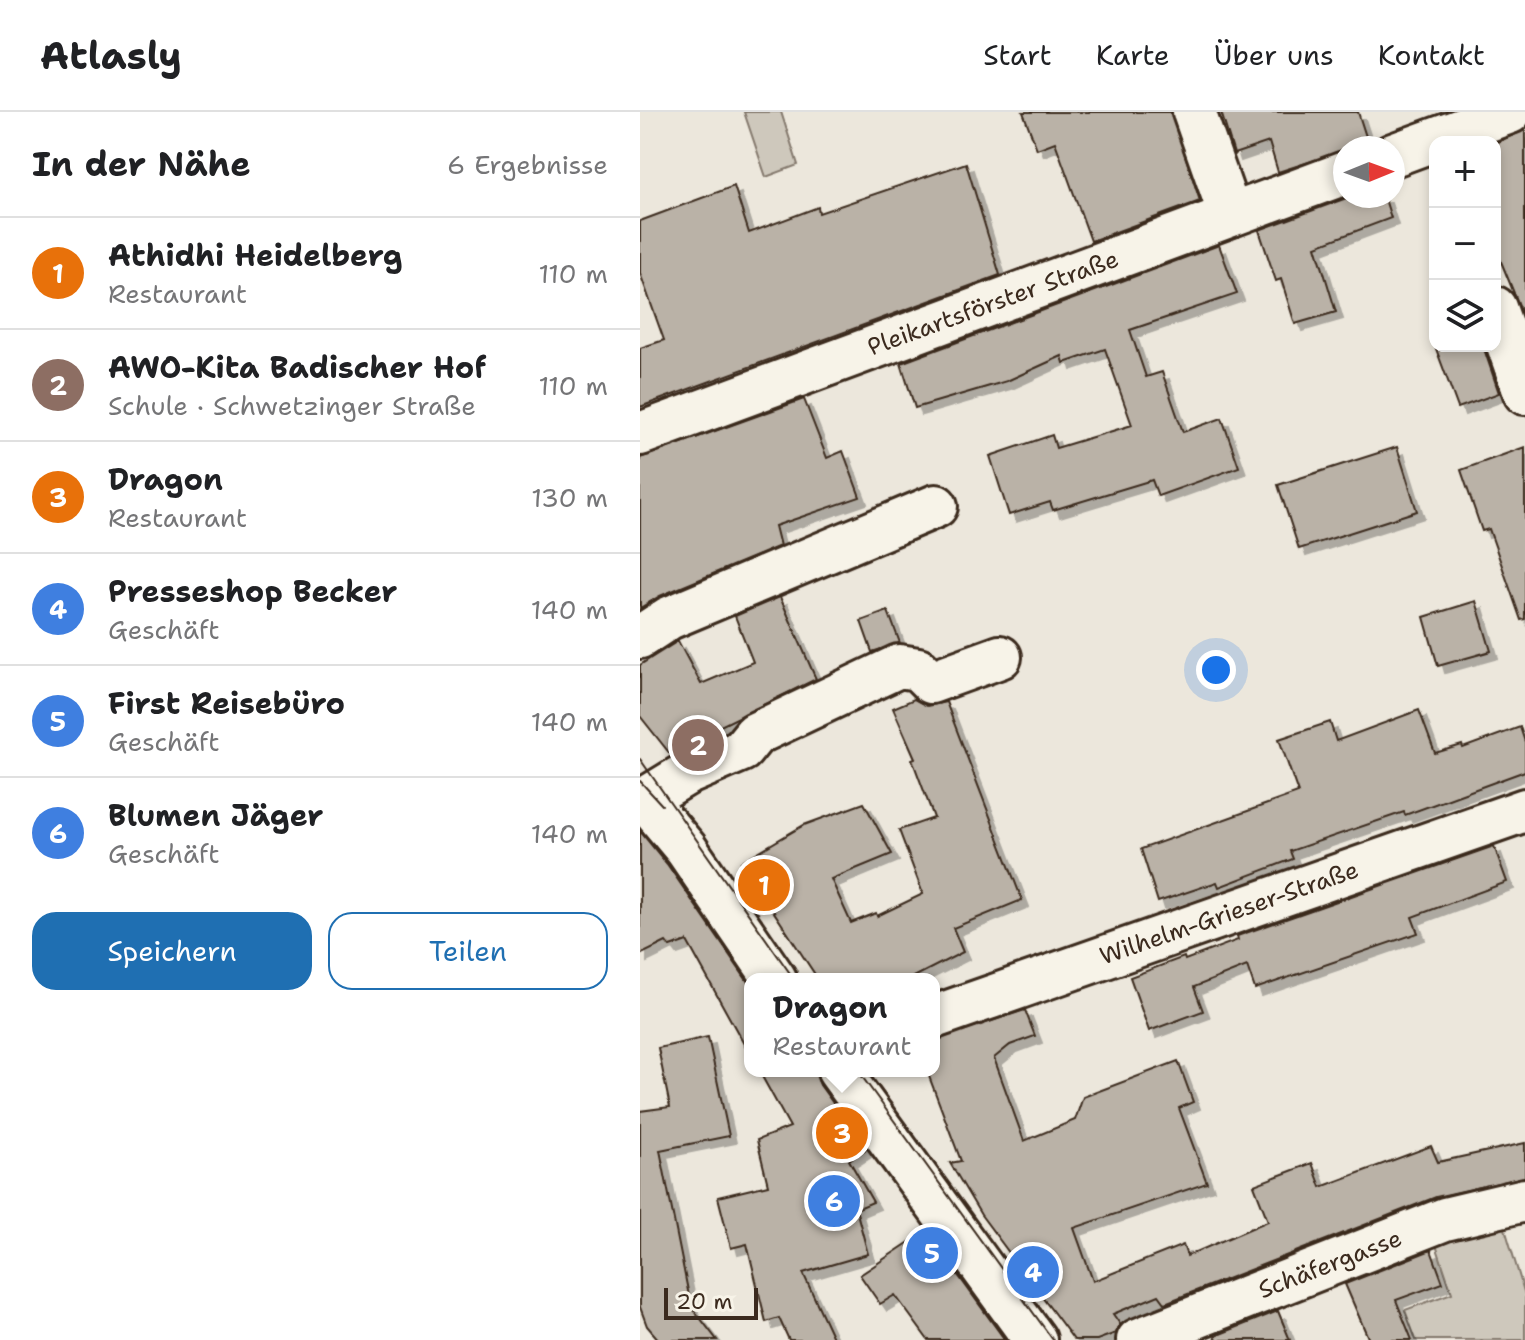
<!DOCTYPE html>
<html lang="de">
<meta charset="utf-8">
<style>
body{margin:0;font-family:"Shantell Sans",sans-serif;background:#f6f6f6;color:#202124}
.controls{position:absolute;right:24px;top:24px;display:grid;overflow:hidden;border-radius:16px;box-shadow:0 4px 12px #0003}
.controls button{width:72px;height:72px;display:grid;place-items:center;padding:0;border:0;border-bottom:2px solid #e0e0e0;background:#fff;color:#202124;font:40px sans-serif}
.compass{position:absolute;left:693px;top:24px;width:72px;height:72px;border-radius:50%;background:#fff;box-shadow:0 4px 12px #0003;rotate:89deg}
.scale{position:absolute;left:24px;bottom:20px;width:94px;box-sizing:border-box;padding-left:8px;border:4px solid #3b2a1e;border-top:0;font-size:22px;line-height:28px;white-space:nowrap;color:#3b2a1e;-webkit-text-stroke:6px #f7f3e8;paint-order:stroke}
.you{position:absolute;left:576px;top:558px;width:28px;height:28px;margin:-20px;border:6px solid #fff;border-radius:50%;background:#1a73e8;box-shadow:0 0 0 12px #1a73e833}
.badge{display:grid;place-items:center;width:52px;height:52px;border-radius:50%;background:#1f6fb2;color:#fff;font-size:26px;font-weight:700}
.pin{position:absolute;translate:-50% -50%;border:4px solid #fff;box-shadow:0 2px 8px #0006}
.popup{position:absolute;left:104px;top:861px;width:196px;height:104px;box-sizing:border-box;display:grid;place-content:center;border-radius:16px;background:#fff;filter:drop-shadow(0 2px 6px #0005);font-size:26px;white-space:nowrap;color:#757577}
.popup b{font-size:30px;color:#202124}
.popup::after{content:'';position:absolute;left:50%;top:100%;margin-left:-16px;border:16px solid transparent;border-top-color:#fff}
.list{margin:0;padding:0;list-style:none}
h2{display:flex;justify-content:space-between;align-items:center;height:104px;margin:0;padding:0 32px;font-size:34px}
h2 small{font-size:26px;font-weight:400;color:#757577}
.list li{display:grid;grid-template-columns:52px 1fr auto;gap:24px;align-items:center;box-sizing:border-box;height:112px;padding:0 32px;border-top:2px solid #e0e0e0}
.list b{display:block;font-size:30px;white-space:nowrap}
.list p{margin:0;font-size:26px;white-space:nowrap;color:#757577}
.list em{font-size:26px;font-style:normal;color:#757577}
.actions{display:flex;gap:16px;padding:24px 32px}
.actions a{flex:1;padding:18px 0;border:2px solid #1f6fb2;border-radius:24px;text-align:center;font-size:28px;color:#1f6fb2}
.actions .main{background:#1f6fb2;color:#fff}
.icon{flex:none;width:44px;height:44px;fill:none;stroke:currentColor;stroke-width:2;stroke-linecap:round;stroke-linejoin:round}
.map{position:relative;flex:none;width:885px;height:1228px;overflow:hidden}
header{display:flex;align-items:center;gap:48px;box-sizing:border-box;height:112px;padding:0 40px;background:#fff;border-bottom:2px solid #e0e0e0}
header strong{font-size:38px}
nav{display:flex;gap:44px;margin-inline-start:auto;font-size:28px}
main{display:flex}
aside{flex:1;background:#fff}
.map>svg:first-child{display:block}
</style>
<header>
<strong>Atlasly</strong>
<nav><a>Start</a><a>Karte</a><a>Über uns</a><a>Kontakt</a></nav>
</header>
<main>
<aside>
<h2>In der Nähe<small>6 Ergebnisse</small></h2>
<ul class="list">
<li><span class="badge" style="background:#e8710a">1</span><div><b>Athidhi Heidelberg</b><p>Restaurant</p></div><em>110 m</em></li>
<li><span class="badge" style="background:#8d6e63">2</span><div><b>AWO-Kita Badischer Hof</b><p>Schule · Schwetzinger Straße</p></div><em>110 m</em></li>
<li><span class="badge" style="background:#e8710a">3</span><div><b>Dragon</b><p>Restaurant</p></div><em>130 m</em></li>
<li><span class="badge" style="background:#3f7fe0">4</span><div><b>Presseshop Becker</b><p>Geschäft</p></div><em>140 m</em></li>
<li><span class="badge" style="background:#3f7fe0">5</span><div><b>First Reisebüro</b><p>Geschäft</p></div><em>140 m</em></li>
<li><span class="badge" style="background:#3f7fe0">6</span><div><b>Blumen Jäger</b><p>Geschäft</p></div><em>140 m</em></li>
</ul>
<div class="actions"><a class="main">Speichern</a><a>Teilen</a></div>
</aside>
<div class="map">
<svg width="885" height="1228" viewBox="0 0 885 1228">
<defs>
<filter id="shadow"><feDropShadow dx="7" dy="7" stdDeviation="0" flood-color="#0004"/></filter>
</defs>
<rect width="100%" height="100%" fill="#ece7dc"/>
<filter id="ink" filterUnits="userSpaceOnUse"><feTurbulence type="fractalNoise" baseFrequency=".0125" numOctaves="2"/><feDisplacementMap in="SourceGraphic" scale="16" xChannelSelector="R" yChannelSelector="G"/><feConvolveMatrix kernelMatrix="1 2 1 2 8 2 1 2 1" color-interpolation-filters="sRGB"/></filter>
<g filter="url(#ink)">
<g fill="#cec8bc" stroke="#84796d" stroke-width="2">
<path d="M104,0h37l17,53 -32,12z"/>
<path d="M864,1113l21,70v45h-109l-11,-30 47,-17 -17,-51z"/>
</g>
<g fill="#bab2a7" stroke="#3b2a1e" stroke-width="2" filter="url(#shadow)">
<path d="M383,0h148l29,89 -109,40 -36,-99 -18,7z"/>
<path d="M581,0h137l10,31 -90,29 -9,-30 -35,12z"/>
<path d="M885,18v190l-30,-73v-104z"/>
<path d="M326,51l34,112 -360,132v-59l24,-8 -24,-67v-52l94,-35 15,47 69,-26 1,6z"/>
<path d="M712,84h32l7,22 -75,28 20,66 -41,12 -14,-45 -5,2 -17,-51z"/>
<path d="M579,133l18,49 -107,36 16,47 16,-5 21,60 39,-14 17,49 -81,29 -6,-16 -99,30 -3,-8 -41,13 -19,-59 62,-21 4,13 76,-23 -27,-76 -41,14 -2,-7 -55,25 -92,27 -14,-45z"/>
<path d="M795,234h48l16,47 -41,15z"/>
<path d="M164,287l23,59 16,-7 17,46 -85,29 5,20 -120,50 -20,12v-150z"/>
<path d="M757,335l20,64 -118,38 -21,-64z"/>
<path d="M885,335v172l-4,1 -32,-91 -7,2 -21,-61z"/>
<path d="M140,485l36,82 -114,56 4,4 -35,16 -31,-39v-51l38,-24 23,43 52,-22 -18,-46z"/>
<path d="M836,489l15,50 -53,15 -14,-49z"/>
<path d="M248,499l12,32 -28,9 -11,-31z"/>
<path d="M274,587l13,7 19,-4 76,198 -69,28 10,24 -53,27h-92l-77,-117 63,-37 60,-22 28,51 -61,25 20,44 25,-10 1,3 46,-22 -24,-64 35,-12 -22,-59 3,-1 -22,-50z"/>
<path d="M779,598l16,43 27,-8 1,3 57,-21 5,15v29l-120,44 -1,-3 -114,39 3,8 -74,28 -2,-5 -59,20 -17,-53 157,-56 -19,-54 51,-17 6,19z"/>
<path d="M0,719l27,33 83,121v70l-63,-114 -17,6 -4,-5 -26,13z"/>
<path d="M854,734l13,36 -95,35 6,16 -163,56 -8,-23 -53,21 9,24 -54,20 -19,-54 54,-20 1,3 53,-20 -1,-4z"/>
<path d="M385,898l10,26 -25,9 -16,13 30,83 51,-21 8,-23 95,-36 15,41 -14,6 28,75 -133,45 19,53 90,-36 4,11 81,-35 -14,-36 58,-22 9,24 110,-41 7,16 87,-19v34l-89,20 -271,106 -6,-8 -46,19 7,10 -4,9 -19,7h-23l-93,-125 -31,-52 11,-2 -34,-90h7v-31z"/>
<path d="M68,925l21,99 -69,14 31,156 26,34h-58l-12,-14 -7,-19v-196l30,-4 -12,-59z"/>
<path d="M119,959h56l5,14 46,64 -17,11 24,42 -17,7 12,45 -65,19 31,67h-45l-10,-22 -13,4 -19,-78 -16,4 -13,-51 50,-12 -11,-45 33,-13z"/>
<path d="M286,1119l79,109h-77l-33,-45 -15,9 -20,-29z"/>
<path d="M791,1138l12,33 -47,17 16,40h-43l-24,-56z"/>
<path d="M638,1199l12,29h-73l-2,-4z"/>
</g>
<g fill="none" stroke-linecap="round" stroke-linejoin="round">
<defs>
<g id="minor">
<path d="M554,0l36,103"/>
<path d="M753,43l117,-43"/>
<path d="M855,196l30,85"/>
<path d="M0,322l705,-261"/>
<path d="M0,525l29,-19 267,-112"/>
<path d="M5,688l41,49 89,130"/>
<path d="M0,690l46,-28 56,-24 13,-16 144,-68 19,3 13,13 69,-25"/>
<path d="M294,905l591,-207"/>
<path d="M199,959l196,269"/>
<path d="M498,1228l307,-121 80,-19"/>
</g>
</defs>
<use href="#minor" stroke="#3b2a1e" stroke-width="48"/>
<use href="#minor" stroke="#f7f3e8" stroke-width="42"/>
<g stroke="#3b2a1e" stroke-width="2">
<path d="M0,647l154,220"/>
<path d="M0,669l22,24"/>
<path d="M218,959l195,269"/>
</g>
</g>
</g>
<g text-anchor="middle" stroke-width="6" stroke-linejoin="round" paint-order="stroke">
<g font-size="24" fill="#3b2a1e" stroke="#f7f3e8">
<text transform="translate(353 191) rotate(-20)" y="8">Pleikartsförster Straße</text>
<text transform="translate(589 801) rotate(-19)" y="8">Wilhelm-Grieser-Straße</text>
<text transform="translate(690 1152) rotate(-21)" y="8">Schäfergasse</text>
</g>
</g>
</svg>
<div class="controls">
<button>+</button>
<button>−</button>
<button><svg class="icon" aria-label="layers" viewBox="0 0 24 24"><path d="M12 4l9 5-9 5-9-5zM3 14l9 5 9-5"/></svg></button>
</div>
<svg class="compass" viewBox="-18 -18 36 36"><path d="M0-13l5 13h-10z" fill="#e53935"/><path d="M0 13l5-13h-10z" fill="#757577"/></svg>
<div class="scale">20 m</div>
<div class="you"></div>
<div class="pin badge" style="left:124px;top:773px;background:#e8710a">1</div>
<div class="pin badge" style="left:58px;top:633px;background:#8d6e63">2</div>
<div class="pin badge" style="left:202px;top:1021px;background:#e8710a">3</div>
<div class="popup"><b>Dragon</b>Restaurant</div>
<div class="pin badge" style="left:393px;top:1160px;background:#3f7fe0">4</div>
<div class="pin badge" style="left:292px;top:1141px;background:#3f7fe0">5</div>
<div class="pin badge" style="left:194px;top:1089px;background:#3f7fe0">6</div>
</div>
</main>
